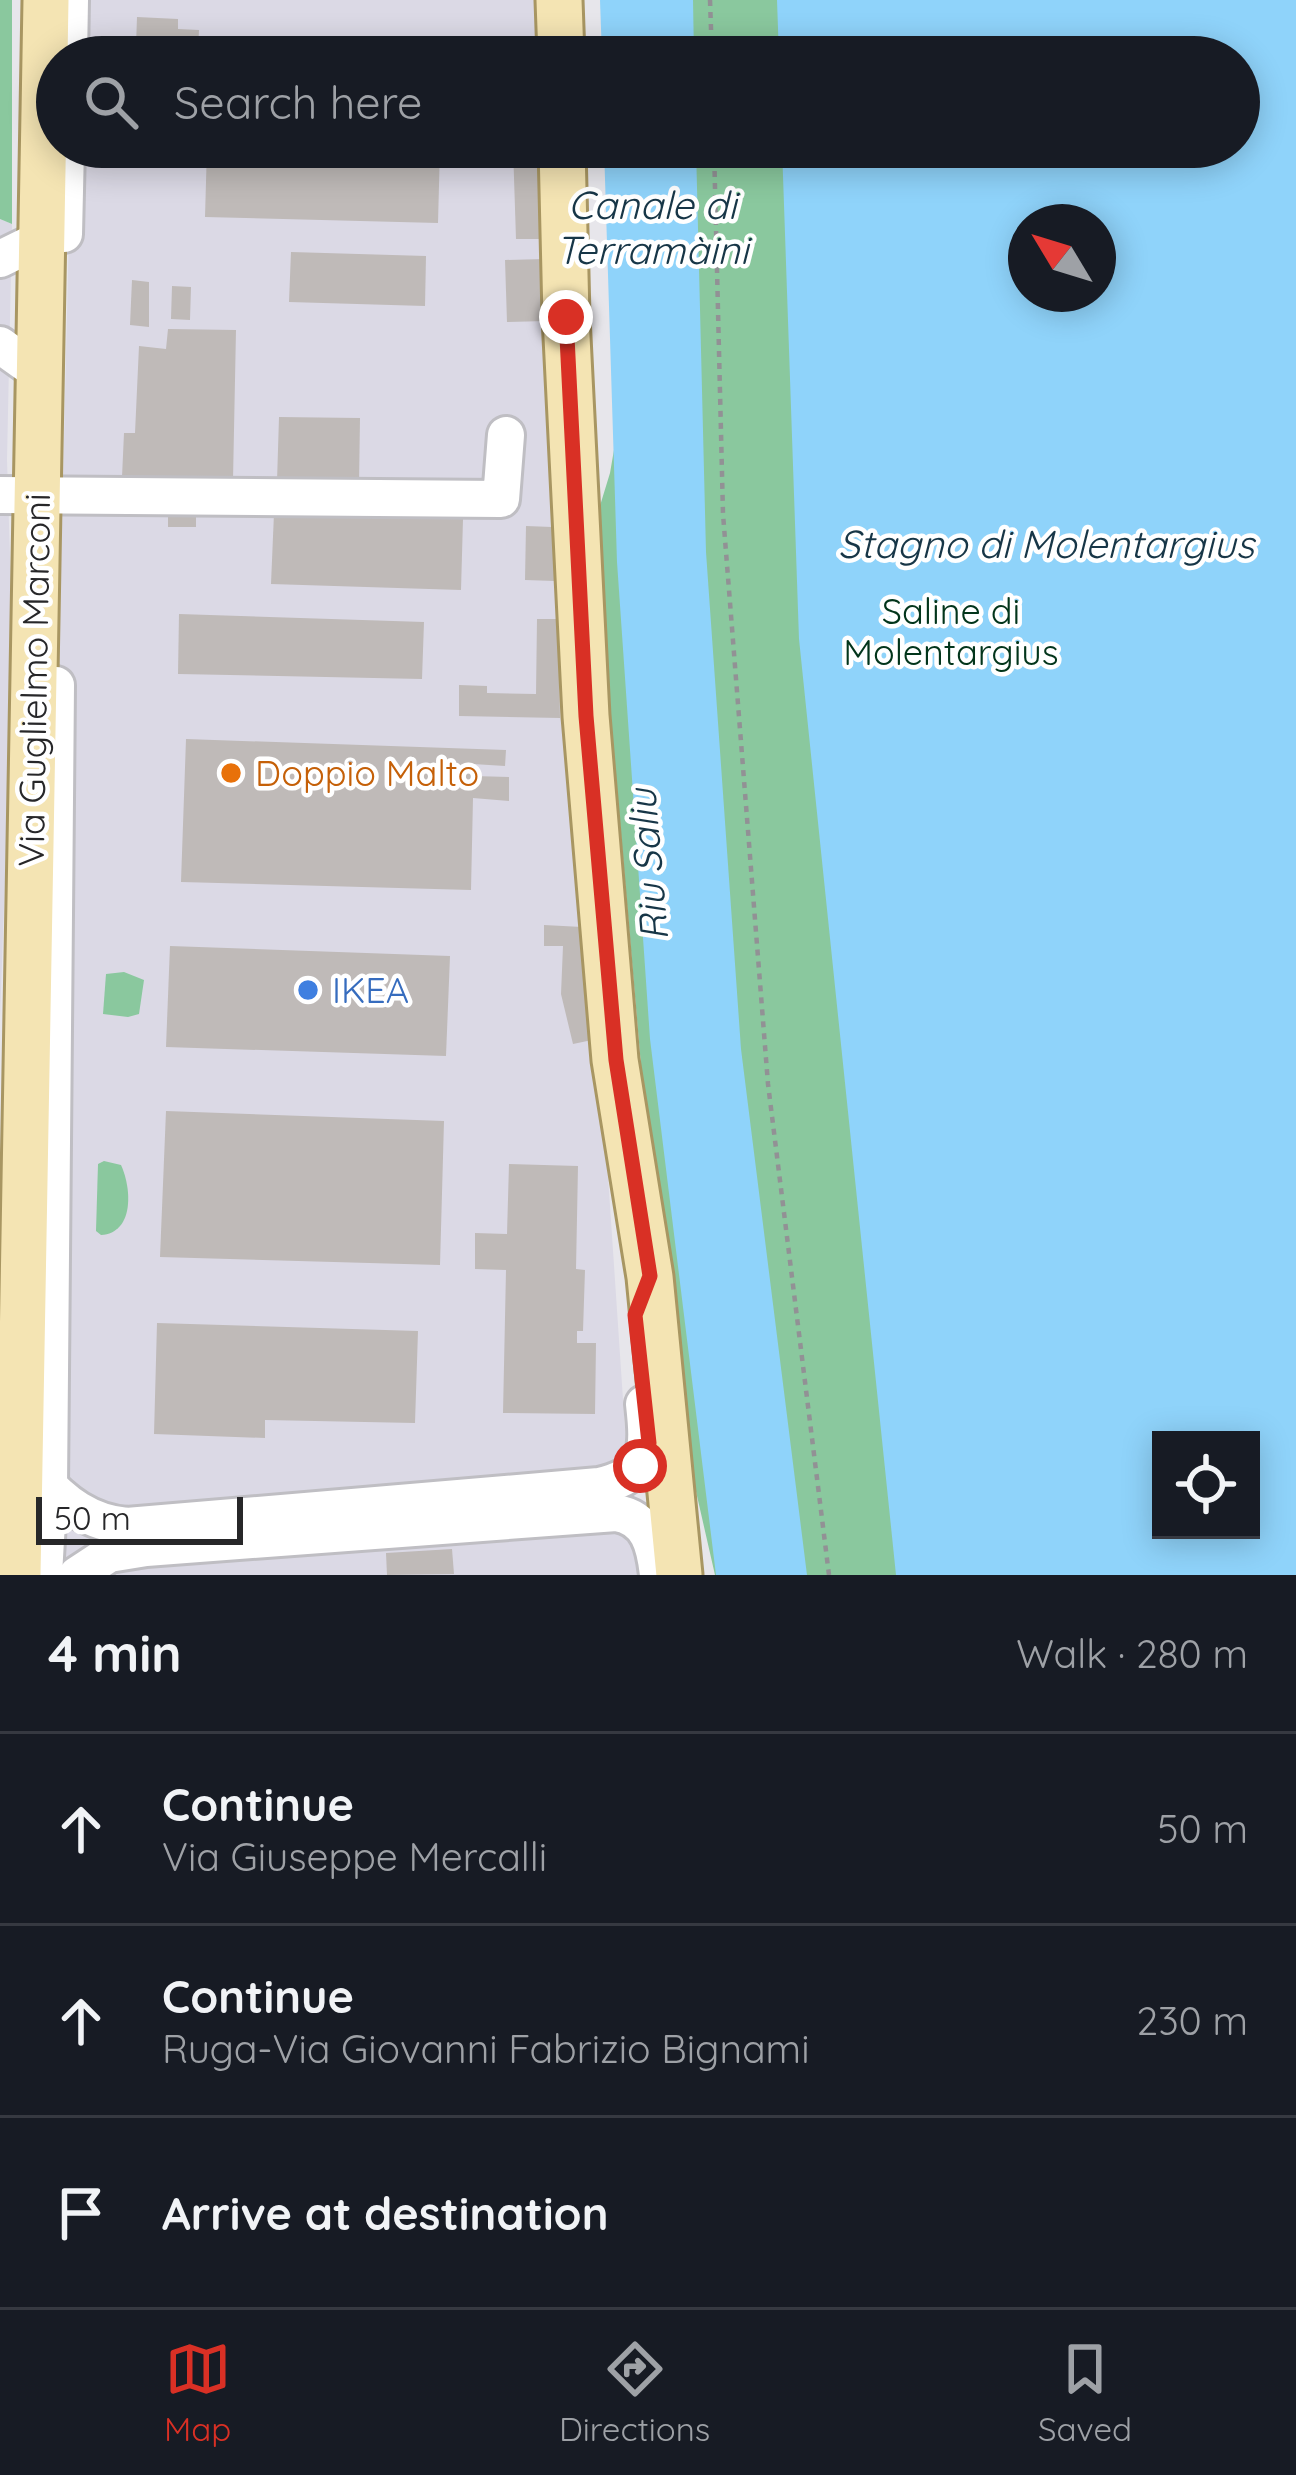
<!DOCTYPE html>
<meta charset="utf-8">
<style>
body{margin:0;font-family:Quicksand,sans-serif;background:#242831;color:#f1f3f6}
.controls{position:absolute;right:36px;bottom:36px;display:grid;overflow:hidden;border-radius:0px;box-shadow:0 6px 30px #0003}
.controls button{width:108px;height:108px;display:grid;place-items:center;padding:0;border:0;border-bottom:3px solid #363941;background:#171b24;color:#f1f3f6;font:60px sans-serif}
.compass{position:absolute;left:1008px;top:204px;width:108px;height:108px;border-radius:50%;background:#171b24;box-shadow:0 6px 30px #0003;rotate:308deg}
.scale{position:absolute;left:36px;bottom:30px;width:207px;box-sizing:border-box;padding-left:12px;border:6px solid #272729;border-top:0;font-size:33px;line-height:42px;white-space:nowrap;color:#272729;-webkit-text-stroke:9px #fff;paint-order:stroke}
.stop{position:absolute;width:36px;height:36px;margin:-27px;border:9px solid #d93025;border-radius:50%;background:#fff}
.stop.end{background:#d93025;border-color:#fff;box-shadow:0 3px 12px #0008}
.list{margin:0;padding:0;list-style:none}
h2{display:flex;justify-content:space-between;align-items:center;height:156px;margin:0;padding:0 48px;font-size:51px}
h2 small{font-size:39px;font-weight:400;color:#9ea1a6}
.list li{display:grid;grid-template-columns:78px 1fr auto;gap:36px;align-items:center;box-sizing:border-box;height:192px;padding:0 48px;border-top:3px solid #363941}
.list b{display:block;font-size:45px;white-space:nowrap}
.list p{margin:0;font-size:39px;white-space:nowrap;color:#9ea1a6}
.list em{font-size:39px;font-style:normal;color:#9ea1a6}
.icon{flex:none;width:66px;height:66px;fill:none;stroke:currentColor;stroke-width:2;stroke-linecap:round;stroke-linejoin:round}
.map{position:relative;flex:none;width:1296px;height:1575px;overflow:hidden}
.search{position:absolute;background:#171b24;box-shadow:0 6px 30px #0003;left:36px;right:36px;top:36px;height:132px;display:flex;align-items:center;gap:30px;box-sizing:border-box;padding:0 42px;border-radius:66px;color:#9ea1a6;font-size:45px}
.sheet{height:732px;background:#171b24}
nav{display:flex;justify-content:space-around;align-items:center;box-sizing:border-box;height:168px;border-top:3px solid #363941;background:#171b24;font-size:33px;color:#9ea1a6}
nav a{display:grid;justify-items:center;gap:6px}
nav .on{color:#d93025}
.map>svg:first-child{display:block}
</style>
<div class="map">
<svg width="1296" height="1575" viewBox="0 0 1296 1575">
<rect width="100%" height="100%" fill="#e7e6eb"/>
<g fill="#dbd9e5">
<path d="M75,0h464l1,57h-467z"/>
<path d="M71,147h471l2,76 83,1236 16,116h-598l-4,-170z"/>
<path d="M0,219l12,5 -5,236 6,193 -13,366z"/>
</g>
<g fill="#8ac89e" fill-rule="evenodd">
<path d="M0,0h12v224l-12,-5z"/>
<path d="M616,0h680v1575h-581l-33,-145 -26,-192 -59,-679 2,-50 11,-36 10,-58v-268h619v-90h-621zM1026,222h72v72h-72zM1161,1440h90v90h-90z"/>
<path d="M124,972l20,8 -5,34 -11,3 -25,-3 3,-40z"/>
<path d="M104,1161l17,4c11,24 13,68 -20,70l-5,-4 2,-67z"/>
</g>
<g fill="#8fd3fa" fill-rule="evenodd">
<path d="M600,0h93l1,57h-92z"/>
<path d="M777,0h519v1575h-400l-97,-936 -17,-492h457v-90h-460zM1098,222v72h-72v-72zM1251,1440v90h-90v-90z"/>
<path d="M604,147h92l10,405 35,497 66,526h-91l-66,-536 -33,-477z"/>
</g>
<g fill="#bfbab8">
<path d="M137,17l41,2v10l21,1 -1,19h-8v8h-48v-10l-6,-1z"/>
<path d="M207,147h233l-2,76 -233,-6z"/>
<path d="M513,147h27l3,92h-27z"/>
<path d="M291,252l135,4 -1,50 -136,-4z"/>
<path d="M544,259l2,62 -39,1 -2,-62z"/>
<path d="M132,280l17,2v45l-19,-2z"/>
<path d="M172,286l19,1 -1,33 -19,-1z"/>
<path d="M168,329l68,1 -3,150 -111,-3 2,-44h11l4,-87 27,3z"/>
<path d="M279,417l81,1 -1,66 -82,-3z"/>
<rect x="168" y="510" width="28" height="17"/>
<path d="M274,513l189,6 -2,71 -190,-6z"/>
<path d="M526,526l26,1 3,54 -30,-1z"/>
<path d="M179,614l245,8 -2,57 -244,-5z"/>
<path d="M537,619h21l2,99 -101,-2v-31l28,1v7l49,1z"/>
<path d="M186,739l320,11 -1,16 -32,-2v12l36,1v24l-36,-3 -2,92 -290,-8z"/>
<path d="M544,925l38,2 10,113 -19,4 -12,-50 2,-48h-19z"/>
<path d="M170,946l280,10 -4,100 -280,-9z"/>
<path d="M166,1111l278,10 -4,144 -280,-8z"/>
<path d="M509,1164l69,2 -2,103 9,1 -2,61h-6v12h19l-1,71 -92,-1 3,-143 -31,-1v-36l32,1z"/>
<path d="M157,1323l261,8 -3,92 -150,-3v18l-111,-4z"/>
<path d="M452,1549l2,25 -67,1 -1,-22z"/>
</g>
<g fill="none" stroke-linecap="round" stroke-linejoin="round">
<defs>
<g id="minor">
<path d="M69,57l1,-57"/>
<path d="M64,234l2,-87"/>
<path d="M0,259l41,-20"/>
<path d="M0,345l39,28"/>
<path d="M0,495l501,4 5,-64"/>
<path d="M39,1475c24,28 51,48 88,51l472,-40c51,-11 50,-37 45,-82"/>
<path d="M44,1575l5,-89 7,-801"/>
<path d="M77,1575l32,-21 37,-6 470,-35c33,5 39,34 42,62"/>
</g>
<g id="major">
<path d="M559,0l2,57"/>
<path d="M562,147l4,170 20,399 29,344 35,217 29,298"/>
<path d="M18,1575l28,-1575"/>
</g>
</defs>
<use href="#minor" stroke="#bfbec3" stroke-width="42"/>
<use href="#major" stroke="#a89662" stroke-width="51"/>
<g stroke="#929195" stroke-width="4.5" stroke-dasharray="6 6" stroke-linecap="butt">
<path d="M710,0l2,57"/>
<path d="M714,147l9,367 45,570 61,491"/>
</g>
<use href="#minor" stroke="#fff" stroke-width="36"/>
<use href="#major" stroke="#f4e4b3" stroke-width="45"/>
</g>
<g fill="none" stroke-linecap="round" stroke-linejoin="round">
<path stroke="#d93025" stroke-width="15" d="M566,317l20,399 30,344 34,216 -15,39 14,128 -9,23"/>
</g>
<circle fill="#e8710a" stroke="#fff" stroke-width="4.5" cx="231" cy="773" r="12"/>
<circle fill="#3f7fe0" stroke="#fff" stroke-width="4.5" cx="308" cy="990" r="12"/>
<g text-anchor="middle" stroke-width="9" stroke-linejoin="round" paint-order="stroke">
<g font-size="36" fill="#02351b" stroke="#fff">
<text x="951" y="624">Saline di<tspan x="951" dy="41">Molentargius</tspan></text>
</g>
<g font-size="36" fill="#272729" stroke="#fff">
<text transform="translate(34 680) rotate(-89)" y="13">Via Guglielmo Marconi</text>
</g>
<g font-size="36" fill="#c56008" stroke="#fff" text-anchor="start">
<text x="255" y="786">Doppio Malto</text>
</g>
<g font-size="36" fill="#366cbe" stroke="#fff" text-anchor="start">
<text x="332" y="1003">IKEA</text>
</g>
<g font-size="39" font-style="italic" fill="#173647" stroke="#fff">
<text x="652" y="219">Canale di<tspan x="652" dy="45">Terramàini</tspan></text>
<text x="1046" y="558">Stagno di Molentargius</text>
<text transform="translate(648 865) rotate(-95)" y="14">Riu Saliu</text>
</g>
</g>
</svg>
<div class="controls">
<button><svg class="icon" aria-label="locate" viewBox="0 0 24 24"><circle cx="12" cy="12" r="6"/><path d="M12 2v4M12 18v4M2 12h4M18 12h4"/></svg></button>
</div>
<svg class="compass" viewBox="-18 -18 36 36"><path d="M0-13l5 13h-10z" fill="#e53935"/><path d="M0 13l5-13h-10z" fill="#9ea1a6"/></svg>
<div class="scale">50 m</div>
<div class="stop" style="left:640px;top:1466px"></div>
<div class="stop end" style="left:566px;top:317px"></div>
<div class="search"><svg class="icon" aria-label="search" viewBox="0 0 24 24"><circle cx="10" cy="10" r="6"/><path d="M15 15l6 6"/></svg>Search here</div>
</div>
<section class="sheet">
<h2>4 min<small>Walk · 280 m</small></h2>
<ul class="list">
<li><svg class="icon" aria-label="ahead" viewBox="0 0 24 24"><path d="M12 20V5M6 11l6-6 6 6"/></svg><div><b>Continue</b><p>Via Giuseppe Mercalli</p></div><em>50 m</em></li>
<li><svg class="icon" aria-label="ahead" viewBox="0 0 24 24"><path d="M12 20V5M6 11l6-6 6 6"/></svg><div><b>Continue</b><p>Ruga-Via Giovanni Fabrizio Bignami</p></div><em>230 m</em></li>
<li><svg class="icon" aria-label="arrive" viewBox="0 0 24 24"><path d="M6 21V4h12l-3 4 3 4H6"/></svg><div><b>Arrive at destination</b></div></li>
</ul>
</section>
<nav>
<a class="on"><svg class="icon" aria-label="map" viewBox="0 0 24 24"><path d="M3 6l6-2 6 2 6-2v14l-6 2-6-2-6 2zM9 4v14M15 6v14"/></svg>Map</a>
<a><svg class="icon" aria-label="directions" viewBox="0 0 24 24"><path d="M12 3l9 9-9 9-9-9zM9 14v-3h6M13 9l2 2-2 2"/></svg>Directions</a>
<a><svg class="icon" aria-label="saved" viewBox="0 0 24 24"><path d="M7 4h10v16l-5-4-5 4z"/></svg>Saved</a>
</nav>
